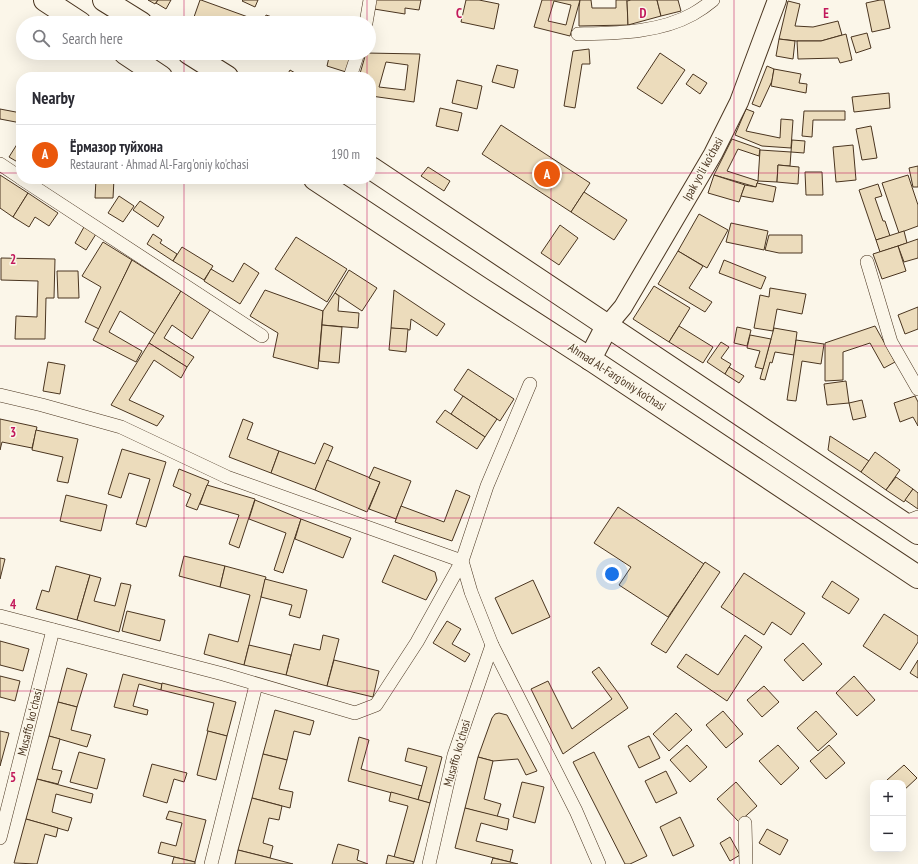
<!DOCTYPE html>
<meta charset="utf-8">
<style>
body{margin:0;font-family:"PT Sans Narrow",sans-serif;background:#f2f2f3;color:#2b2b33}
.controls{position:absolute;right:12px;bottom:12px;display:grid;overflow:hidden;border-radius:8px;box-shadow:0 4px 16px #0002}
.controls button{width:36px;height:36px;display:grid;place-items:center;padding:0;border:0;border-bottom:1px solid #e1e1e2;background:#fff;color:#2b2b33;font:20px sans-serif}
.you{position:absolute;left:612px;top:574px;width:14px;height:14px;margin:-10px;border:3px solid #fff;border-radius:50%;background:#1a73e8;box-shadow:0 0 0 6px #1a73e833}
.badge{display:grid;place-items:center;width:26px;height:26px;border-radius:50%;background:#ea580c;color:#fff;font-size:13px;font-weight:700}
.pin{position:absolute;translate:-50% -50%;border:2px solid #fff;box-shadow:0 1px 4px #0006}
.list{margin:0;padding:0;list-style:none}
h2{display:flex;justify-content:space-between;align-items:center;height:52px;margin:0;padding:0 16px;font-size:17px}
h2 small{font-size:13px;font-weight:400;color:#7c7c81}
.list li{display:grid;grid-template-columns:26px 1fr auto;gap:12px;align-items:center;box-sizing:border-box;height:60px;padding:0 16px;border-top:1px solid #e1e1e2}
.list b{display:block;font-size:15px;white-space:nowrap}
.list p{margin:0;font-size:13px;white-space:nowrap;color:#7c7c81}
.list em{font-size:13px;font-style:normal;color:#7c7c81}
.icon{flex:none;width:22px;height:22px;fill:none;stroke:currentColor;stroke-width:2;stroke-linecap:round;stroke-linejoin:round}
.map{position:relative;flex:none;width:918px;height:864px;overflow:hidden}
.search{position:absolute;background:#fff;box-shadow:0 4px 16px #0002;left:16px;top:16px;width:360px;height:44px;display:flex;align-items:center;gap:10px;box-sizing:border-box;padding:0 14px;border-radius:22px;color:#7c7c81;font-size:15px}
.panel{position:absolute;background:#fff;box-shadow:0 4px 16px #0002;left:16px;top:72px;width:360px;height:112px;border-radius:16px}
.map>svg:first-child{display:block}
</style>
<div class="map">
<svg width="918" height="864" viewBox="0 0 918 864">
<rect width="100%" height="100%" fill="#fbf6e9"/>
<g fill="#ecdcbc" stroke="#4a3520" fill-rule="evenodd">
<path d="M148,0h10l-3,4z"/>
<path d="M158,0h13l-5,9 -10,-6z"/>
<path d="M200,0h1l47,17 -6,6h-30l-18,-6z"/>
<path d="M243,0h15l-3,7 -13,-6z"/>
<path d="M376,0h45l-2,10 -14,-2v6l-31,-5z"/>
<path d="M466,0h13l20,4 -5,25 -33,-7z"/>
<path d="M542,0h38l-10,36 -36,-9zM554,1l17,4 -5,20 -18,-4z"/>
<path d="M580,0h11l1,8h24v-8h11l1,25 -49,1v-19z"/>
<path d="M631,0h26l4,16 -33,9 -1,-24z"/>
<path d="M657,0h21l3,11 -20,5z"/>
<path d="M880,0h4l6,28 -18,4 -6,-29z"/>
<path d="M788,1l12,3 -5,22 18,1 25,-6 4,14 -21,6h-24l-18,-2z"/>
<path d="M266,15l24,8h-27z"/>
<path d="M867,33l4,15 -15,5 -5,-16z"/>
<path d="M846,34l6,26 -12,3 -2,-5 -40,1 -1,-18h24z"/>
<path d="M779,39l16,2 -2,18 -17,-3z"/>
<path d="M589,49l1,15h-8l-7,44 -11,-2 9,-55z"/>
<path d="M330,53h22l-6,19 -19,-6z"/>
<path d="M366,53l54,1 -6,48 -43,-6v-19h-12zM386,62l22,3 -3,25 -26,-3z"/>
<path d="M660,53l25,17 -23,34 -25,-16z"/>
<path d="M497,65l21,5 -4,18 -22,-6z"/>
<path d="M767,66l7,3 -2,12 -12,26 -8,-3z"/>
<path d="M774,69l27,5 -2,9 8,1 -1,9 -35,-7z"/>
<path d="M290,70l12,7h-16z"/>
<path d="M693,74l14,9 -7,11 -14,-10z"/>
<path d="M457,80l25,6 -5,23 -25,-6z"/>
<path d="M889,93l1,15 -36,4 -2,-15z"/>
<path d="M440,108l22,5 -4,18 -22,-5z"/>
<path d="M0,109l21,4v10l-21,-4z"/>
<path d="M746,109l8,3 -8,19 34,7 1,-19 12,1 -2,28 -29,-2 -27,-11z"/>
<path d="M804,111h41v9h-32l-1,17 -10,-1z"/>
<path d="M501,125l89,58 -19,29 -89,-58z"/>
<path d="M871,126l6,32 -15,2 -6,-31z"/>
<path d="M21,138v26l-12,-7z"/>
<path d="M732,139l28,10 -1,7 -21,-7 -11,22 31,10 -2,6 -42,-12z"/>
<path d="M792,140l13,1 -1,12 -13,-1z"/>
<path d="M853,145l3,35 -20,2 -3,-35z"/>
<path d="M760,150l31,2 -1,14 -12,-1 -1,17 -19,-1z"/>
<path d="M778,165l21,2 -1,17 -21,-2z"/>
<path d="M918,166v21h-5l-4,-19z"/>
<path d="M428,167l22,14 -6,10 -23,-15z"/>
<path d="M805,172h17l1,23h-17z"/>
<path d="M0,175l28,18 -15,24 -13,-9z"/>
<path d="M714,175l31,10 -6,17 -31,-9z"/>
<path d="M908,175l10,30v21l-19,7 -17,-50z"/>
<path d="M96,179h18l-1,19h-18z"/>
<path d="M757,183l19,4 -3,15 -32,-6 4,-11 11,2z"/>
<path d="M878,184l4,12 -7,2 8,23h2l5,15 -14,4 -17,-50z"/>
<path d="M584,192l43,28 -13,20 -43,-28z"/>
<path d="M28,193l30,20 -9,13 -14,-9 -6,10 -16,-10z"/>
<path d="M119,196l15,10 -11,16 -15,-9z"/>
<path d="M140,201l24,16 -6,10 -25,-17z"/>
<path d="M699,214l29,16 -21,38 -29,-17z"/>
<path d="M731,223l37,8 -4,19 -38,-8z"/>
<path d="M560,225l18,13 -19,27 -18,-12z"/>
<path d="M84,227l12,7 -10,16 -11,-7z"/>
<path d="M904,231l3,12 -27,9 -4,-12z"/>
<path d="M153,234l9,6 -2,3 17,11 -4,7 -26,-17z"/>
<path d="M769,235h33v18h-23l-14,-3z"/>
<path d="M296,237l51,32 -20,33 -52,-33z"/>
<path d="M918,239v19l-14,4 -6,-16z"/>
<path d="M103,242l29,18 -33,69 -14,-7 16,-35 -19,-11z"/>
<path d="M898,246l8,25 -24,8 -9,-25z"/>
<path d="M182,247l31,19 -9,14 -31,-19z"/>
<path d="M678,251l25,15 -14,22 23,14 -7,10 -47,-28z"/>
<path d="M1,258l54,1 -1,39h-8l-1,41h-30l1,-23 21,1 1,-36 -37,-1z"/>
<path d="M132,260l49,31 -26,43 -35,-23 -11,21 33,19 -6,11 -43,-22z"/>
<path d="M724,260l42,17 -5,12 -42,-16z"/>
<path d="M244,263l15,10 -19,31 -36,-23 7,-12 22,13z"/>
<path d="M349,270l28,18 -15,23 -27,-18z"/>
<path d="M57,271h21l1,27h-21z"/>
<path d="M654,286l36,22 -21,34 -36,-23z"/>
<path d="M770,288l36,6 -4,20 -25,-5 -4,22 -19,-3 6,-33 9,2z"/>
<path d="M265,290l58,21 -5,58 -45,-12 5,-24 -28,-17z"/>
<path d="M394,290l51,34 -8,12 -26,-17 -1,11 -19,-2z"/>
<path d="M181,291l29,19 -18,29 -20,-14 -8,13 30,19 -7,10 -38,-24z"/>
<path d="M335,293l4,3 -1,15 21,2 -1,15 -36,-3 1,-14z"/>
<path d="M918,307v22l-13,5 -7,-19z"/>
<path d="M322,325l20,2 -3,36 -20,-2z"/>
<path d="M679,326l34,21 -10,16 -34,-21z"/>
<path d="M875,326l20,36 -11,6 -14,-25 -27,9v28l-18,1v-38z"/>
<path d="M737,327l14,3 -4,16 -13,-3z"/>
<path d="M391,328l17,1 -2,23 -17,-2z"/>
<path d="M774,328l23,4 -3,23 -19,-3 -3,11 -2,-1 -5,18 -5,-1z"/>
<path d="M750,335l21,4 -8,30 -8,-2 5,-16 -13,-3z"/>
<path d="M796,340l28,4 -3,20 -19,-3 -6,40 -9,-1z"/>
<path d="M721,342l8,5 -8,11 10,6 -6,10 -18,-12z"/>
<path d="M149,343l38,24 -6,11 -27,-18 -25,40 35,16 -7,10 -46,-21z"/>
<path d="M48,362l17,3 -5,29 -17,-3z"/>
<path d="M729,367l15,9 -5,7 -14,-9z"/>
<path d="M468,369l46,30 -14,22 -46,-31z"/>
<path d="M846,381l3,22 -22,2 -3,-21z"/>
<path d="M463,396l34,23 -12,18 -34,-23z"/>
<path d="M915,396l3,6v24l-5,-9 -13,5 -6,-19z"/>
<path d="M862,400l4,17 -13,3 -4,-17z"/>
<path d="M445,410l40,27 -8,12 -41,-27z"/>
<path d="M0,419l37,8 -5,21 -30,-6 -2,8z"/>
<path d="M243,419l10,4 -6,16 32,12 -8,22 -42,-16z"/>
<path d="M36,430l42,9 -10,44 -11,-2 6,-24 -31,-7z"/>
<path d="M830,436l39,25 -8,11 -33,-22z"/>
<path d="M324,443l9,4 -18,43 -44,-17 8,-22 36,13z"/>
<path d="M122,449l44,13 -20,65 -10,-3 14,-45 -21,-6 -8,25 -13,-4z"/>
<path d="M875,452l25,18 -14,20 -25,-18z"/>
<path d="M327,460l53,22 -13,30 -52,-22z"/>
<path d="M374,467l37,14 -15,38 -27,-10 11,-27 -11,-4z"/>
<path d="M179,469l30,12 -12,29 -11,-4 5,-12 -18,-8z"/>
<path d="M896,477l17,12 -9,13 -18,-12z"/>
<path d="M207,485l48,14 -16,49 -10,-4 10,-29 -39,-11z"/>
<path d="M913,489l5,4v16l-13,-9z"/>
<path d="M456,490l14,6 -18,45 -57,-19 6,-16 43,16z"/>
<path d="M66,495l41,10 -6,26 -41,-10z"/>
<path d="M255,500l46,19 -18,54 -9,-3 12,-37 -37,-14z"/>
<path d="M618,507l86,57 -36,53 -49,-32 12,-18 -37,-24z"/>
<path d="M301,519l50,19 -8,20 -48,-19z"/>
<path d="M394,555l41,17 2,8 -11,20 -44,-18z"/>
<path d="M184,556l41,10 -5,21 -41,-11z"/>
<path d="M0,558l5,1 -5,20z"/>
<path d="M705,562l15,10 -54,81 -15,-9z"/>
<path d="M56,566l34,9 -13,45 -41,-11 6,-19 7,2z"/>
<path d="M225,566l41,11 -22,88 -40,-11 5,-20 29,8 12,-47 -30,-8z"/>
<path d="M744,573l61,40 -14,22 -19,-13 -8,13 -43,-28z"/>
<path d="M90,575l11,3 -7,23 21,5 6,-23 10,2 -12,47 -42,-12z"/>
<path d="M265,579l42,11 -7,28 -11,-3 3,-10 -31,-8z"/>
<path d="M533,580l17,37 -38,17 -17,-36z"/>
<path d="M832,581l27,18 -10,15 -27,-17z"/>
<path d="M127,611l38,9 -5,21 -38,-10z"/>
<path d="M884,614l34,22v6l-18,28 -37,-24z"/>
<path d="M447,621l14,8 -9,15 18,10 -5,8 -32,-19z"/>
<path d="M323,635l16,4 -12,47 -41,-11 8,-31 26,6z"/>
<path d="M745,635l17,12 -35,54 -50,-34 9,-13 32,21z"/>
<path d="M0,641l29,8 -6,22 -23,-6z"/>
<path d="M803,643l19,21 -19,17 -19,-21z"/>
<path d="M249,645l42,10 -5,20 -42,-10z"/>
<path d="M334,660l45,11 -6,26 -46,-11z"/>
<path d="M918,660v18l-8,-5z"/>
<path d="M599,667l20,27 9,14 -65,46 -32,-65 17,-8 24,48 40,-30 -20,-27z"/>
<path d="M67,668l20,6 -10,33 -19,-5z"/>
<path d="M123,674l39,10 -1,6 -22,-6 -6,22 15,4 -1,5 -33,-8z"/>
<path d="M0,676l20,5 -5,20 -15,-4z"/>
<path d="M854,676l21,24 -18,16 -21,-23z"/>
<path d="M162,683l74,19 -9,34 -20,-5 7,-28 -53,-13z"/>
<path d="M764,686l15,16 -17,15 -15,-17z"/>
<path d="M58,702l19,5 -6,23 20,5 -4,12 -38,-11z"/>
<path d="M275,710l39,11 -4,14 -16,-4 -7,29 -24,-6z"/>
<path d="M723,711l20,23 -17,14 -20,-23z"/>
<path d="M816,711l21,23 -19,17 -21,-23z"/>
<path d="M499,713l8,2 30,56 -11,4 -8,-16 -25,2 -15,-4 14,-39 3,-4z"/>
<path d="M676,713l16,17 -23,21 -16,-17z"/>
<path d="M0,731l9,2 -9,33z"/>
<path d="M208,731l19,5 -11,44 -19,-5z"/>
<path d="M49,736l11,3 -8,30 10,2 -4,13 -21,-5z"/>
<path d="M649,736l11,22 -21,10 -11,-22z"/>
<path d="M359,737l10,3 -8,29 61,17 -4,14 -70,-19z"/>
<path d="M687,745l20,22 -17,15 -20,-22z"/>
<path d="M778,745l21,23 -18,17 -22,-24z"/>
<path d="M829,745l16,18 -19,16 -16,-18z"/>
<path d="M408,748l34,9 -12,46 -12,-3 9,-33 -22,-6z"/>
<path d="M79,752l26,7 -8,30 -27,-7z"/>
<path d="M594,752l53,104 -17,8h-5l-52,-102z"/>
<path d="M263,754l24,6 -8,29 14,3 -3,16 -38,-10z"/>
<path d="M478,757l15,4 -9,38 17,5 -4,13 -32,-9z"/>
<path d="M152,764l35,9 -3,9 -10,-3 -7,24 -24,-7z"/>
<path d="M904,765l13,13 -14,13v-8h-13l-3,-3z"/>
<path d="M666,771l11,22 -21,10 -11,-22z"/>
<path d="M37,779l56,15 -2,9 -35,-9 -4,18 20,6 -4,13 -42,-12z"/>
<path d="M522,782l22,5 -9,36 -22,-6z"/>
<path d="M736,782l21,24 -18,16 -22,-23z"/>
<path d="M391,792l39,11 -16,59 -20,-5 14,-51 -19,-5z"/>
<path d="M252,798l30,8 -3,14 -10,-2 -6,25 10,3 -3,12 -32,-8z"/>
<path d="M465,808l44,11 -2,11 -26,-7 -5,18 37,9 -3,12 -55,-14z"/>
<path d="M169,811l37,9 -11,42 -37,-9 3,-11 15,4 6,-23 -16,-4z"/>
<path d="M680,817l14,29 -21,10 -13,-29z"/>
<path d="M26,819l32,9 -2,9 -11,-3 -8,30 -23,-1z"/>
<path d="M767,829l21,11 -8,15 -21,-12z"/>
<path d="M730,837l10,18 -10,6 -10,-18z"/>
<path d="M338,844l21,6 -2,10 11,4h-36z"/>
<path d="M238,850l32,8 23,6h-58z"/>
<path d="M388,855l26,7 -1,2h-27z"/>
<path d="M174,857l21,5v2h-23z"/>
<path d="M493,858l17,4 8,2h-27z"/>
</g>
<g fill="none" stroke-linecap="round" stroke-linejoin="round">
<defs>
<g id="minor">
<path d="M366,23l4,-23"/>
<path d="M578,34c38,-1 81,-1 115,-20 7,-4 14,-9 20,-14"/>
<path d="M350,77l8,-24"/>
<path d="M0,164l21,14"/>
<path d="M22,179l240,157"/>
<path d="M867,262l24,80 27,47"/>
<path d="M530,384l-43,102 -25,75 9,31 21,53 84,166 23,53"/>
<path d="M0,395l42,10 79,22 106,50 235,84 -45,81 -41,63 -21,8 -132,-39 -223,-58"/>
<path d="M903,523l15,-6"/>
<path d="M745,823l1,41"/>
<path d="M0,838l53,-208"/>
<path d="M211,864l45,-179"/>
<path d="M429,864l25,-109 38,-110"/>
</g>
<path id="secondary" d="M607,326l16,-19 90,-153 26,-52 38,-102"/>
<g id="trunk">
<path d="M45,0l35,23"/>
<path d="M104,0l37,23"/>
<path d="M125,53l36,24"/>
<path d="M189,53l38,24"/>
<path d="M371,168l547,365"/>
<path d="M315,179l165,109 110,71 328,218"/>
<path d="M590,359l17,-33"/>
</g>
</defs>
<use href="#minor" stroke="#4a3520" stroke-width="14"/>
<use href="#secondary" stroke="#4a3520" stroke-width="20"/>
<use href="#trunk" stroke="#4a3520" stroke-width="24"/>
<use href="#minor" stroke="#fbf6e9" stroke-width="13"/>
<use href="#secondary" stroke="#fbf6e9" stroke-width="18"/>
<use href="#trunk" stroke="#fbf6e9" stroke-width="22"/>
</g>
<path fill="none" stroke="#c2185b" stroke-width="1" stroke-opacity="0.55" d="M184,0v23M367,0v23M551,0v864M734,0v864M184,53v24M367,53v24M0,173h21M371,173h547M184,179v685M367,179v685M0,346h918M0,518h918M0,691h918"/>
<g text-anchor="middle" stroke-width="3" stroke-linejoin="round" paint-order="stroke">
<g font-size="12" fill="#4a3520" stroke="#fbf6e9">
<text transform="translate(703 169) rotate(-61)" y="4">Ipak yo'li ko'chasi</text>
<text transform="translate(617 377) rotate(33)" y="4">Ahmad Al-Farg'oniy ko'chasi</text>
<text transform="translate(30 722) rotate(-76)" y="4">Musaffo koʻchasi</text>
<text transform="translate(457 753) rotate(-74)" y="4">Musaffo koʻchasi</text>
</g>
</g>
<g font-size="13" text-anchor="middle" font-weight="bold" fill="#c2185b" stroke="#fbf6e9" stroke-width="3" stroke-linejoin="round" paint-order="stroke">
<text x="459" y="18">C</text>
<text x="643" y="18">D</text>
<text x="826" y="18">E</text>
<text x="13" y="264">2</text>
<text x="13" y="437">3</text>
<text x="13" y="609">4</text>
<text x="13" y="782">5</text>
</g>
</svg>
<div class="controls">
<button>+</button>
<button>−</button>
</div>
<div class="you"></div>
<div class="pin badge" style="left:547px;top:174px">A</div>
<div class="search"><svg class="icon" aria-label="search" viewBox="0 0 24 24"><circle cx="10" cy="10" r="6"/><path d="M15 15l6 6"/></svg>Search here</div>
<section class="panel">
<h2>Nearby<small></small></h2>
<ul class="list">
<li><span class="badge">A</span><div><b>Ёрмазор туйхона</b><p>Restaurant · Ahmad Al-Farg'oniy ko'chasi</p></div><em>190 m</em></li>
</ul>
</section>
</div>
